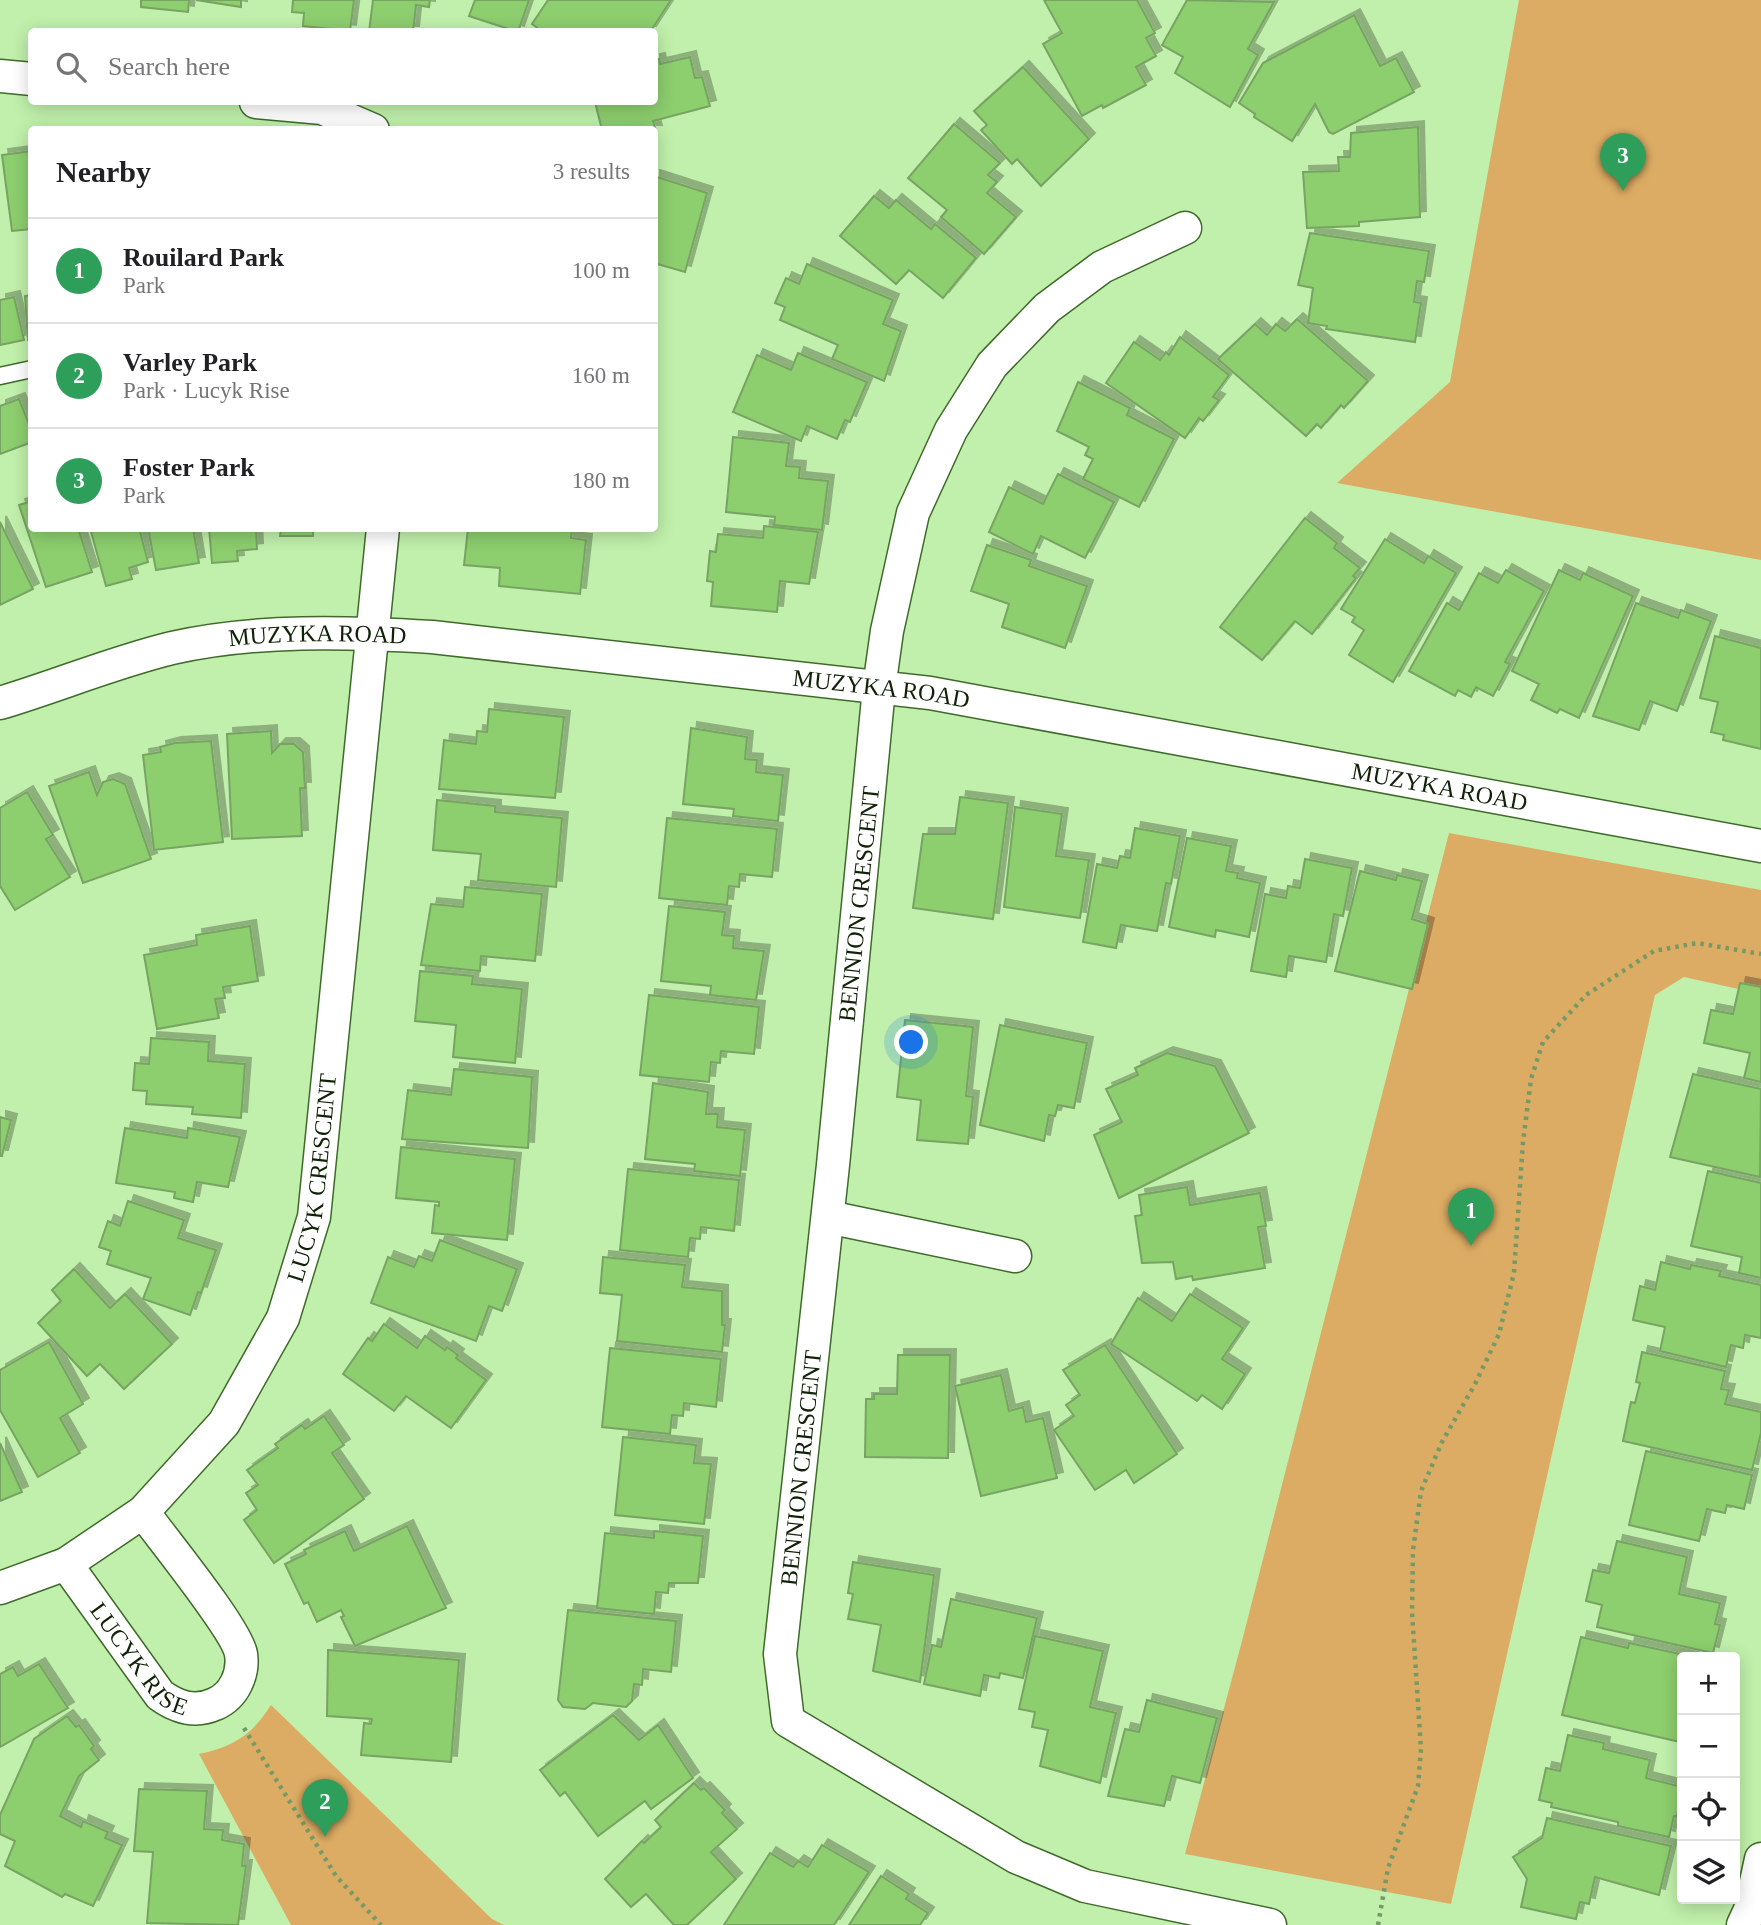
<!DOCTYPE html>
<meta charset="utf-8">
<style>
body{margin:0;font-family:Georgia,serif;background:#f6f6f6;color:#202124}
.controls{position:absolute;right:21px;bottom:21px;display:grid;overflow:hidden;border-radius:7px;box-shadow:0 4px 18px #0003}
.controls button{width:63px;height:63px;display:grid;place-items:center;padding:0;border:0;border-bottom:2px solid #e0e0e0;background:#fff;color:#202124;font:35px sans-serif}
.you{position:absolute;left:912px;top:1043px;width:24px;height:24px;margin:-18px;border:5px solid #fff;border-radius:50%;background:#1a73e8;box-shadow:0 0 0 10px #1a73e833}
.badge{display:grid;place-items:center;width:46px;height:46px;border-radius:50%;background:#9341b0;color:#fff;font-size:23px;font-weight:700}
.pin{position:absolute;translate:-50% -58px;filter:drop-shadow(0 2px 4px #0008)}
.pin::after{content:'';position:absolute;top:37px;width:24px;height:21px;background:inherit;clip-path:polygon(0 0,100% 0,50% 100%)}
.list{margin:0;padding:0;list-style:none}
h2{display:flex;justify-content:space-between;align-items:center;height:91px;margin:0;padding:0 28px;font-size:30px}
h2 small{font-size:23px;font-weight:400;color:#757577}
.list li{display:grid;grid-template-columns:46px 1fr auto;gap:21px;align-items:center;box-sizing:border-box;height:105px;padding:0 28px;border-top:2px solid #e0e0e0}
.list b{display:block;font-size:26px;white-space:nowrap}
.list p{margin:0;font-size:23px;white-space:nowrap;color:#757577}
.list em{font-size:23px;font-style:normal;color:#757577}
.icon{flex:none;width:38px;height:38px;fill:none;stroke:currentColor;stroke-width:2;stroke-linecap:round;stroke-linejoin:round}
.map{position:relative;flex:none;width:1761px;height:1925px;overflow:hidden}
.search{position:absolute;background:#fff;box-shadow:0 4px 18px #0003;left:28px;top:28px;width:630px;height:77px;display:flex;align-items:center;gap:18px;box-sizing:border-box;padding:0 24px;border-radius:7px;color:#757577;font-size:26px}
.panel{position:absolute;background:#fff;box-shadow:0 4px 18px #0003;left:28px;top:126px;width:630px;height:406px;border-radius:7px}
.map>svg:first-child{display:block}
</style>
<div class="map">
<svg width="1761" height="1925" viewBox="0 0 1761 1925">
<defs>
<filter id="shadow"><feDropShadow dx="6" dy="-6" stdDeviation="0" flood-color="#0004"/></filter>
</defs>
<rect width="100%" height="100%" fill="#c0f0ab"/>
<g fill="#ddac64">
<path d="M1519,0h242v560l-424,-77 113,-101z"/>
<path d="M1449,833l312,57v104l-77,-17 -29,18 -204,909 -266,-50 57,-213z"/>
<path d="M271,1705l221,214 12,6h-213l-92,-171c34,-7 53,-19 72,-49z"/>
</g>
<g fill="#8dce6e" stroke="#78a463" stroke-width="2" filter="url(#shadow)">
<path d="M141,0h48l-1,12 -47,-5z"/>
<path d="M196,0h45v7z"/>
<path d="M293,0h61l-4,31 -47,-5 1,-13 -12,-1z"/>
<path d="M373,0h57l-1,7 -13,-2 -3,27h-44z"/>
<path d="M475,0h54l-11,32 -49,-16z"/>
<path d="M548,0h123l-21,32h-107l-11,-8z"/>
<path d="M1044,0h93l18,33 -9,5 10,18 -20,11 10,18 -43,23 -1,-3 -20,11 -39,-72 19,-11z"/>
<path d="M1187,0l87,2 -26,47 10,6 -28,52 -55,-34 8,-16 -21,-12z"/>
<path d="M1354,15l26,51 16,-8 18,34 -81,42 -4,-2 -14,-28 -23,37 -38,-24 1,-3 -16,-11 24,-40z"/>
<path d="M690,57l5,21 7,-1 8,29 -57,15 3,10h-2l-52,-1 -7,-28h59v-42l5,-1 1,5z"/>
<path d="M1023,67l66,72 -48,47 -24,-27 -5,5 -31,-34 6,-5 -13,-14z"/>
<path d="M954,124l46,39 -12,12 9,7 -10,11 29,24 -32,37 -43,-37 6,-7 -39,-32z"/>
<path d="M1418,127l2,90 -61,5v4l-52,2 -4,-56 36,-1 -1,-14h12l1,-24z"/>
<path d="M32,151v78l-20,2 -10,-76z"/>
<path d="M654,176l53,17 -22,79 -31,-9z"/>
<path d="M874,196l15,12 7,-8 35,29 4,-5 41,34 -33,40 -34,-28 -13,14 -56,-48z"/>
<path d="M1310,233l119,18 -5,31 -7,-1 -3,21 7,1 -6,39 -89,-13 1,-3 -19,-3 5,-35 -15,-3z"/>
<path d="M807,264l86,36 -10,24 18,7 -17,50 -52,-22 6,-14 -58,-25 5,-13 -10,-4 11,-25 13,6z"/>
<path d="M32,295v45h-4l-3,-44z"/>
<path d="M14,297l10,43 -24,5v-45z"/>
<path d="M1297,319l71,62 -24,27 -3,-3 -20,23 -4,-4 -11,12 -88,-77 37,-35 12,11 9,-11 9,7z"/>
<path d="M1180,337l49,38 -16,22 6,3 -16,21 -4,-3 -14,20 -79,-55 28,-41 26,18 6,-8 3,3z"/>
<path d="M798,353l69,29 -17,40 -5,-2 -8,19 -30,-13 -6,15 -68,-29 24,-57 34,15z"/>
<path d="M1078,382l52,26 -3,7 47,24 -35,68 -56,-28 10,-20 -8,-4 4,-8 -32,-16z"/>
<path d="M19,399l13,33v10l-32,12v-48z"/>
<path d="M733,437l56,6 -3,23 14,1 -1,11 29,3 -6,49 -48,-5 1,-8 -49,-5z"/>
<path d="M1058,474l56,28 -29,56 -44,-22 -8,18 -44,-22 20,-45 34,17z"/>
<path d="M32,501v27h46l14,44 -46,15 -27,-82z"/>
<path d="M1305,518l32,25 -3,5 26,20 -7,8 3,2 -44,56 -17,-13 -33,39 -42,-33z"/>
<path d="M0,522l33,67 -33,16z"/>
<path d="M764,526l54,6 -9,52 -29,-3 -3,31 -66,-6 2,-24 -6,-1 3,-30 6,1 2,-18 45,4z"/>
<path d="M90,528h49l9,34 -19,6 3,11 -26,7z"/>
<path d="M148,528h45l6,35 -43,7z"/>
<path d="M209,528h47l1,21 -20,2 1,10 -26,2z"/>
<path d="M281,528h32v8h-33z"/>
<path d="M468,528h104l-1,10 15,2 -6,54 -81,-8 1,-18 -36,-3z"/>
<path d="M1385,539l39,24 4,-7 28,17 -63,109 -44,-27 15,-25 -12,-8 3,-5 -14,-8z"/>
<path d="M987,545l44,15 -2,6 58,20 -22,62 -63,-21 7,-23 -38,-13z"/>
<path d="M1506,570l38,21 -39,71 5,2 -17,32 -17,-9 -5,10 -13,-7 -3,6 -46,-25 38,-68 12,7 20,-37 19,10z"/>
<path d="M1559,570l21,10 3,-7 50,23 -54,122 -19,-9 -3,4 -26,-13 8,-16 -27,-13z"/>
<path d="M1636,603l42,15 3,-8 30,11 -34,90 -27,-10 -11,29 -46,-14z"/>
<path d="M1715,636l46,12v101l-38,-9 1,-5 -13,-3 7,-30 -18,-4z"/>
<path d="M489,709l75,8 -9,81 -116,-9 5,-49 32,4 1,-13 10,1z"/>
<path d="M691,728l56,9 -2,22 12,1 -1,12 27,3 -5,46 -45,-5 1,-7 -51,-5z"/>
<path d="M271,731l1,22 8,-9h14l9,8 2,36h-5l2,48 -70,3 -5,-105z"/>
<path d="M211,741l12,101 -69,8 -11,-95 18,-3 -1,-5 15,-4z"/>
<path d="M89,772l8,23 6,-13 10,-3 12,5 26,75 -68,24 -34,-97z"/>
<path d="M27,792l26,43 -7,4 24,38 -55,33 -15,-24v-78z"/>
<path d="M960,797l48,6 -15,116 -80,-11 10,-74h32z"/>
<path d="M437,800l58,6v6l67,6 -6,69 -78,-7 3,-26 -48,-4z"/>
<path d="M1015,807l47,7 -6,42 33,4 -9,58 -76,-11z"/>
<path d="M667,818l110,11 -5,48 -32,-3 -1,13 -10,-1 -2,19 -68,-7z"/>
<path d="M1135,828l45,8 -9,48 -5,-1 -9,48 -36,-6 -5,23 -33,-6 14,-78 20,4 3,-12 10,2z"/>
<path d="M1187,838l44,8 -5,25 12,2 -1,5 23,5 -11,54 -33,-7 -1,7 -46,-10z"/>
<path d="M1305,859l47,9 -9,48 -9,-2 -8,48 -37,-6 -3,21 -35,-6 14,-77 21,4 2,-12 12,2z"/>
<path d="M1360,871l36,9 1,-5 25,6 -10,38 16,5 -16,65 -77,-18z"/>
<path d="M465,887l77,7 -7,67 -54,-5 -1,15 -59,-6 10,-61 32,3z"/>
<path d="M669,906l56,6 -3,23 12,1 -1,12 31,3 -8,49 -46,-5 1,-9 -50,-5z"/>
<path d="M250,926l8,55 -35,6 2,11 -10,1 4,19 -62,11 -13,-74 53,-10 -1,-10z"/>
<path d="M420,971l53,5 -1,8 50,5 -7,74 -62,-6 3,-32 -41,-4z"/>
<path d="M1740,983l21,4v95l-17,-4 6,-25 -46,-10 7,-33 22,4z"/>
<path d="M649,995l110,12 -5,47 -33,-3 -1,12 -9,-1 -2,20 -69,-7z"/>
<path d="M905,1020l68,7 -7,69 7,1 -5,47 -51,-4 4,-40 -24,-3z"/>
<path d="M1000,1025l87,18 -13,65 -16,-3 -3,11 -6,-1 -5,26 -64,-16z"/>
<path d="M151,1038l58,4 -1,19 37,3 -4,54 -49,-4 1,-7 -47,-3 1,-13 -14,-1 2,-27 14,1z"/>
<path d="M1167,1053l48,13 34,67 -130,65 -25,-63 28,-13 -16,-33 32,-14 -3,-7z"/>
<path d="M454,1069l78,8 -4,71 -126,-9 6,-49 43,5z"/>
<path d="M1693,1074l68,15 -1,88 -90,-20z"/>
<path d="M653,1083l55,9 -2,22h12l-1,13 28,3 -5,46 -46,-5 1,-7 -50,-5z"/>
<path d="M0,1117l11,3 -9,36h-2z"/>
<path d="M125,1128l62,10 1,-10 52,9 -12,50 -31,-5 -4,20 -19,-4 1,-6 -59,-9z"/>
<path d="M401,1147l114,12 -8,81 -75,-7 3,-28 4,1v-4l-43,-4z"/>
<path d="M628,1169l111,11 -5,51 -33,-4 -1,12 -10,-1 -2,19 -68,-7z"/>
<path d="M1708,1171l53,12v95l-22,-5 3,-16 -51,-11z"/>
<path d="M1187,1187l3,18 70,-12 6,33 -8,1 7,41 -72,12 -1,-4 -16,3 -3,-17 -31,1 -7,-47 7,-1 -3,-20z"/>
<path d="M128,1201l56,19 -6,18 38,12 -15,43 -3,-1 -8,23 -47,-16 8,-21 -44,-14 4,-13 -12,-4 9,-26 12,5z"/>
<path d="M440,1240l77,29 -15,42 -13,-5 -13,35 -105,-38 17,-46 26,10 5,-11 13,5z"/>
<path d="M603,1257l82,8 -3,22 40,4v34h3l-3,27 -105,-11 5,-46 -22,-2z"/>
<path d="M1661,1262l29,7 1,-4 30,6 -2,5 42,9v53l-16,-3 -2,13 -12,-3 -5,22 -66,-16 5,-24 -32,-7 7,-34 15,4z"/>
<path d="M74,1269l36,39 15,-14 47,50 -48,45 -24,-25 -13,12 -49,-53 23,-22 -9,-11z"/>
<path d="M1190,1294l53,34 -21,31 23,15 -23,35 -20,-14 -5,6 -86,-57 27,-46 34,23z"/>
<path d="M384,1324l33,24 8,-12 20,14 2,-3 11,8 -2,3 30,22 -35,48 -45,-32 -12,15 -51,-37 25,-36 4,3z"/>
<path d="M49,1342l34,62 -23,14 20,35 -42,24 -38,-67v-40z"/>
<path d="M1105,1345l72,109 -43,29 -8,-13 -31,20 -41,-60 20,-14 -8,-11 14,-10 -17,-25z"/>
<path d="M610,1348l111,11 -5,48 -32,-4 -1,13 -11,-1 -2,19 -68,-7z"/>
<path d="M1642,1352l83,19 -4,18 8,1 -4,14 36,8v21l-9,37 -129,-29 8,-39 4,1 5,-20 -4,-1z"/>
<path d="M898,1355h52l-2,103 -83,-1 1,-58h8v-5h23z"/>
<path d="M1001,1375l8,36 14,-4 3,15 17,-4 14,60 -76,18 -26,-110z"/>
<path d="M324,1416l20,29 -12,8 32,46 -90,64 -30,-43 13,-10 -11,-17 12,-8 -11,-15 31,-22 -3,-4 27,-19 3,4z"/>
<path d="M623,1437l73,8 -2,18 17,1 -7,60 -89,-9z"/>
<path d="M0,1443l22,49 -22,9z"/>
<path d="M1646,1451l106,24 -8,34 -17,-4 -2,8 -18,-4 -8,32 -70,-16z"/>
<path d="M407,1526l39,82 -91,38 -14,-29 3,-1 -3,-6 -24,12 -9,-20 -4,2 -19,-40 21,-10 -2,-4 41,-19 9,20z"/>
<path d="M654,1531l49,5 -5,47h-29l-1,10 -12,-1 -2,22 -57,-6 8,-75 49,5z"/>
<path d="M1617,1541l70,16 -8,37 41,9 -5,21 5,1 -7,28 -116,-26 5,-22 -16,-4 7,-31 16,3z"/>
<path d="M853,1562l81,13 -14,107 -47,-11 8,-46 -33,-6 5,-25 -5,-1z"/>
<path d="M951,1599l86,19 -14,60 -23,-5 -1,5 -15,-3 -4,21 -56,-12 8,-39 9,2z"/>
<path d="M568,1610l108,11 -5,51 -28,-3 -1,16 -8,-1 -2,17 -6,6 -33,-4 -8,6 -22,-2 -5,-7z"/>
<path d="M1035,1636l68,15 -13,56 26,6 -16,70 -60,-17 8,-36 -16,-3 3,-15 -16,-3z"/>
<path d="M1581,1637l47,11 1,-5 65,14h-12l-2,85 -118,-27z"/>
<path d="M328,1650l131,10 -8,102 -90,-7 3,-32 7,1 1,-5 -45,-3z"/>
<path d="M39,1664l29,44 -68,39v-73l13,-7 5,9z"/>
<path d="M1147,1700l70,18 -17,65 -28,-7 -8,30 -56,-10 17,-67 14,3z"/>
<path d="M613,1715l26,25 19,-15 35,53 -42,31 -6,-8 -47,35 -33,-44 -5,4 -20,-26z"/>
<path d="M67,1716l9,11 3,-2 15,21 -3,3 8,11 -20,16 -19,40 21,11 2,-6 25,11 -3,6 17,7 -29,61 -28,-12 -3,3 -57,-31 10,-25 -15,-7v-19l34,-76z"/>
<path d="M1568,1735l36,8 -1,6 47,11 -4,18 36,9 -5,29h-3l-5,21 -51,-11v-4l-67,-15 1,-4 -13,-3 7,-32 14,3z"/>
<path d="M694,1783l7,7 3,-2 21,22 -3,3 15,16 -26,23 25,27 -49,46h-13l-28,-31 -15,13 -26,-28 37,-38 2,2 17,-16 -6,-7z"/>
<path d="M139,1789l68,2 -3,38 19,1 -1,10 22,4 -2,22h4l-8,59 -91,-2 6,-71 -19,-1z"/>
<path d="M1547,1818l124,28 -12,49 -64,-18 -6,27 -9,-2 -4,17 -55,-12 6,-28 -14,-22 29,-19z"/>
<path d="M822,1845l47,27 -35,53h-110l46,-72 23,14 5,-6 10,6z"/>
<path d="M881,1876l28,18 -3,5 22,14 -8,12h-71z"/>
</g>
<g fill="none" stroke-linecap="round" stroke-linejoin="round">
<defs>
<path id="service" d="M0,376l32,-7"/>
<g id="minor">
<path d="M0,76l32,3"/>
<path d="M256,102l66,6 51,22"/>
<path d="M1185,228l-83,39 -55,41 -55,57 -41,65 -38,83 -26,118 -8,57 -46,477 -53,489 8,67 228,136 69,29 185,39"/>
<path id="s1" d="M0,703c57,-17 114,-41 172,-55 84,-19 175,-16 260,-11l498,56 831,153"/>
<path d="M828,1217l187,39"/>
<path id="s2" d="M66,1564l94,131c18,13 35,18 55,9 19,-8 29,-30 26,-50 -4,-24 -79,-116 -98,-142"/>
<path id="s3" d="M0,1588l66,-24 77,-52 81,-89 59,-105 31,-101 69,-689"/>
<path d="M1743,1925l7,-15 11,-51"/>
</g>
</defs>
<use href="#service" stroke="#406a2b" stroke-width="19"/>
<use href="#minor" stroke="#406a2b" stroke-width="35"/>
<g stroke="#769a66" stroke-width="4.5" stroke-dasharray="3.5 5" stroke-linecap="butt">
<path d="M244,1728l92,148 45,49"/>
<path d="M1378,1925l10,-57 30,-82 3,-37 -9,-137 1,-62 8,-59 21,-49 33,-58 24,-50 15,-61 9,-131 8,-63 12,-37 43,-47 68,-44 43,-8 64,11"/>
</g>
<use href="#service" stroke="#fff" stroke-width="16"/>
<use href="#minor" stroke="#fff" stroke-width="32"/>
</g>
<g text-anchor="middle" stroke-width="7" stroke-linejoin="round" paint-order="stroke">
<g font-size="24" fill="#102207" stroke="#fff">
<text dy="8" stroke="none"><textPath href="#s1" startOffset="327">MUZYKA ROAD</textPath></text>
<text dy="8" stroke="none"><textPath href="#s1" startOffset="894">MUZYKA ROAD</textPath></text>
<text dy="8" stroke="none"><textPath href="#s1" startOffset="1461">MUZYKA ROAD</textPath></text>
<text transform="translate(859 904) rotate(-84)" y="8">BENNION CRESCENT</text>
<text dy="8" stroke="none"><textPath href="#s3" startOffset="548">LUCYK CRESCENT</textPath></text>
<text transform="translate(801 1468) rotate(-84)" y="8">BENNION CRESCENT</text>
<text dy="8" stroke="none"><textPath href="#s2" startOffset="121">LUCYK RISE</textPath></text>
</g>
</g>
</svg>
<div class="controls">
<button>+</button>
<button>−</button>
<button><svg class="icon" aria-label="locate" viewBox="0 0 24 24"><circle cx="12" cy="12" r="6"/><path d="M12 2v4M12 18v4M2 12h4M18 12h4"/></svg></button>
<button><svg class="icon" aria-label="layers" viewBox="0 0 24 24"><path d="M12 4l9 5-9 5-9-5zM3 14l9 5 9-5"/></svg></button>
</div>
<div class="you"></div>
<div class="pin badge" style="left:1471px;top:1246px;background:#2e9e5b">1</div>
<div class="pin badge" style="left:325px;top:1837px;background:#2e9e5b">2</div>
<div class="pin badge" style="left:1623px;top:191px;background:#2e9e5b">3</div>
<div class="search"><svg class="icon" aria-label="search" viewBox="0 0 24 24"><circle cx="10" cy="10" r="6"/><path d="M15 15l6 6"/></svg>Search here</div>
<section class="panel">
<h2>Nearby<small>3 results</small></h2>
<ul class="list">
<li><span class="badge" style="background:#2e9e5b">1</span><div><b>Rouilard Park</b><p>Park</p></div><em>100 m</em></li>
<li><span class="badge" style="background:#2e9e5b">2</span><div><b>Varley Park</b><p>Park · Lucyk Rise</p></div><em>160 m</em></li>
<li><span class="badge" style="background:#2e9e5b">3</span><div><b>Foster Park</b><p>Park</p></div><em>180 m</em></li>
</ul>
</section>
</div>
